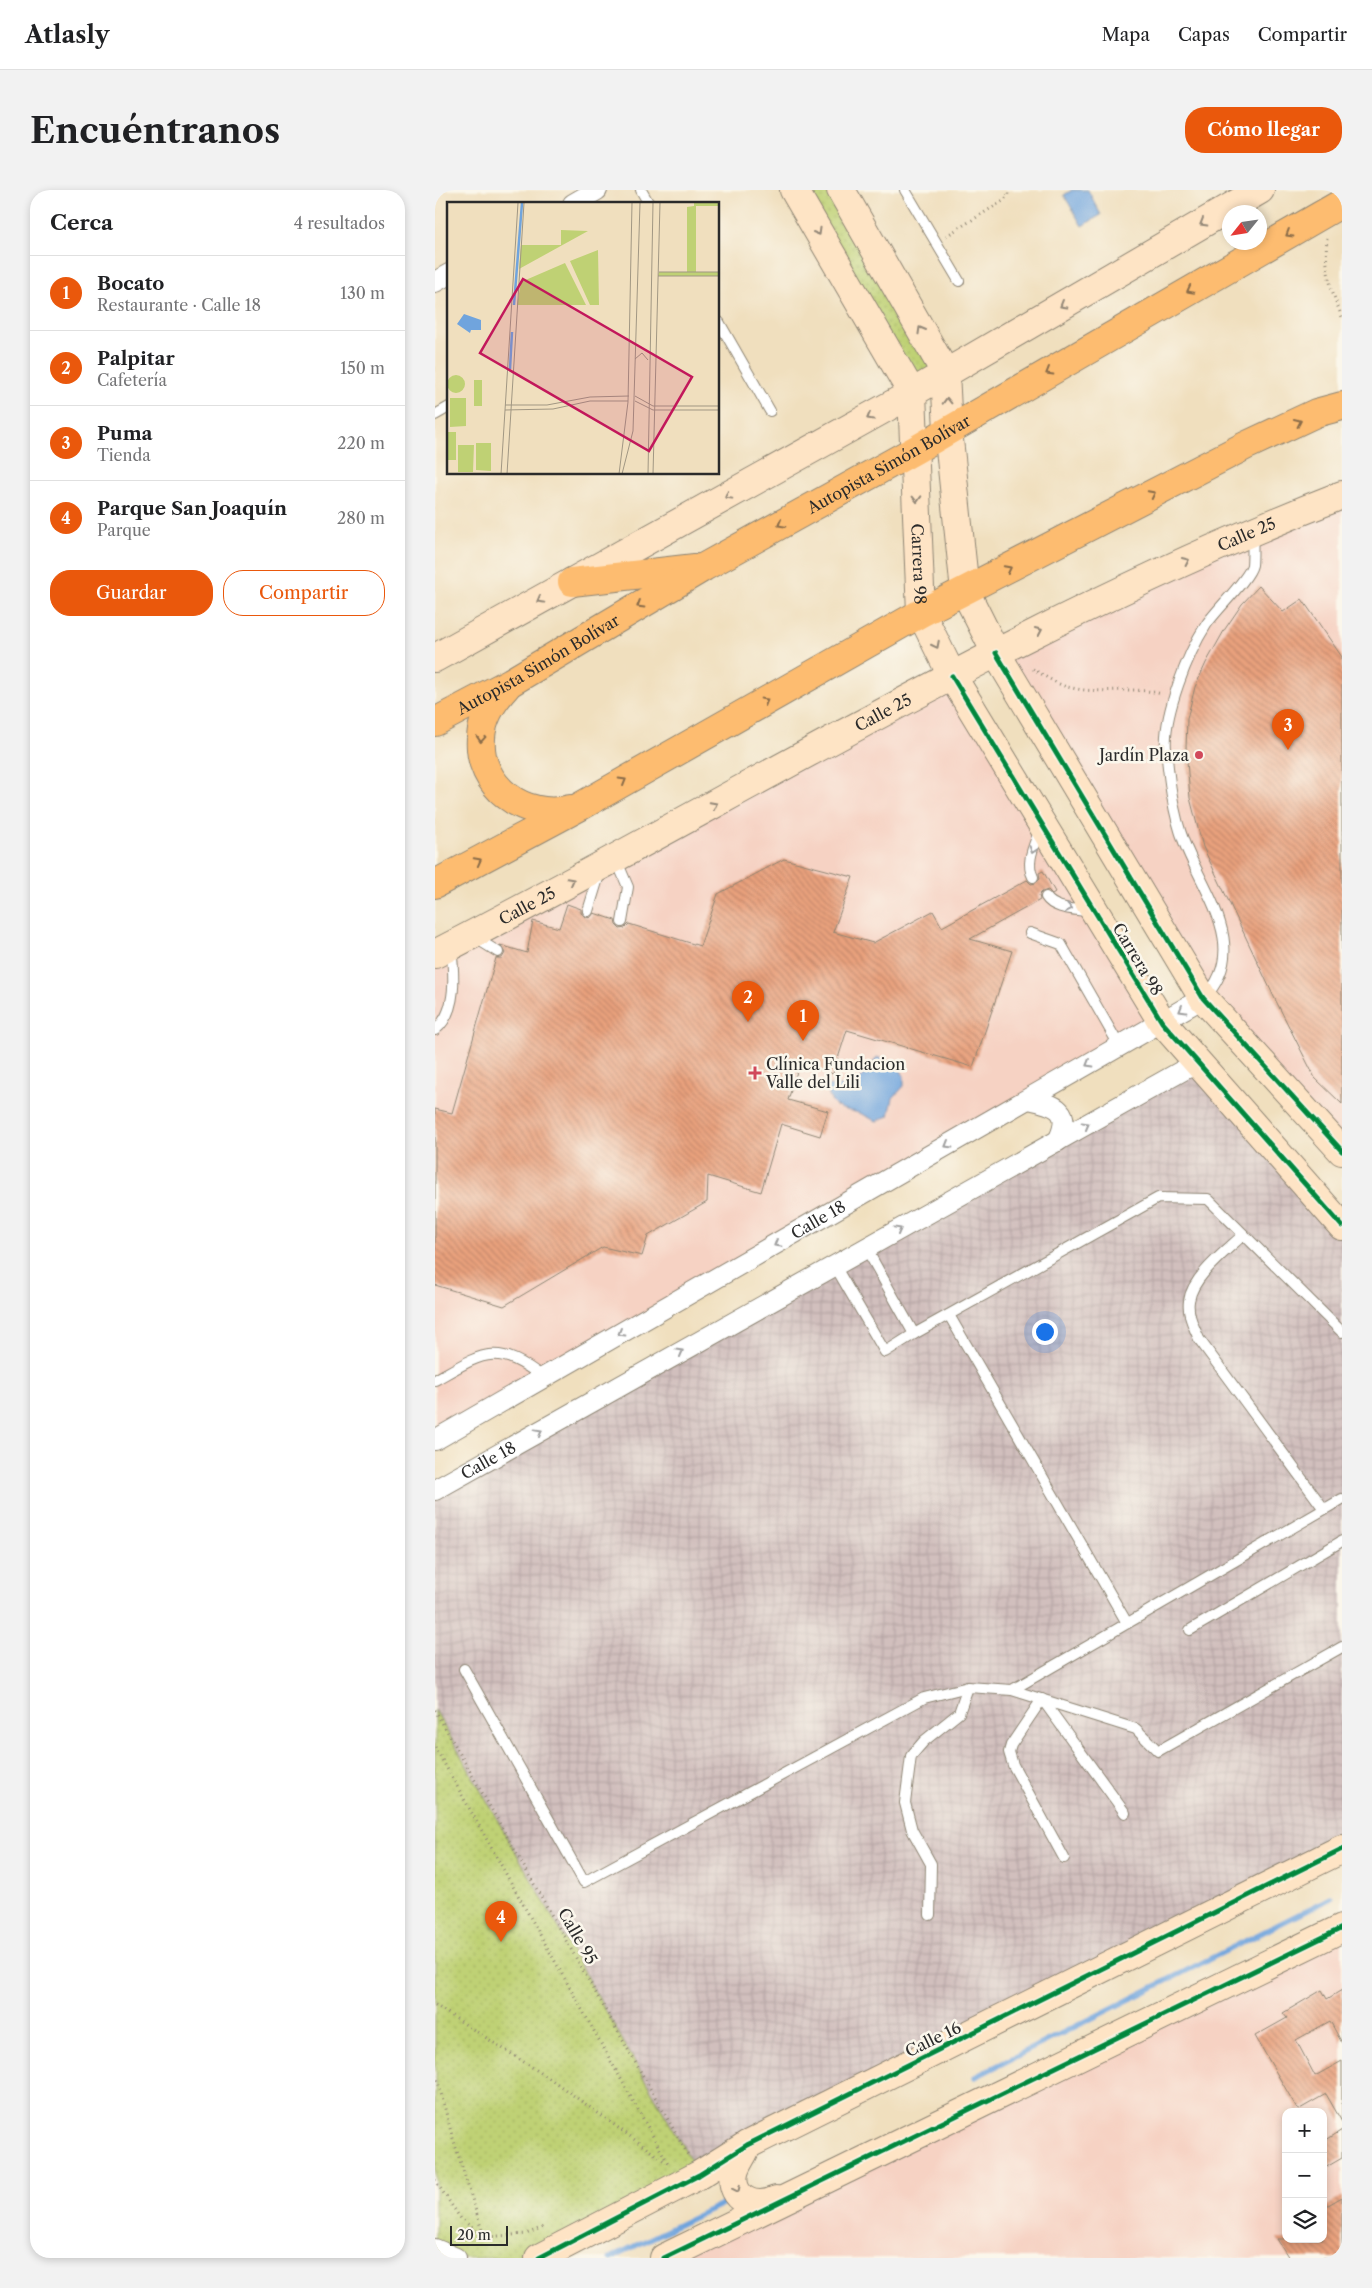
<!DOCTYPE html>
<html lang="es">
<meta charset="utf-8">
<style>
body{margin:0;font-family:"Libre Caslon Text",serif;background:#f2f2f2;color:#202124}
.controls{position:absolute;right:15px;bottom:15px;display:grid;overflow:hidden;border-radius:10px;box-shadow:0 2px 8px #0003}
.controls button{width:45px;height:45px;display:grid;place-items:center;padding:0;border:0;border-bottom:1px solid #e0e0e0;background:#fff;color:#202124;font:25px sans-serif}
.compass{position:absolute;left:787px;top:15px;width:45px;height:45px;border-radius:50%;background:#fff;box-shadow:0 2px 8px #0003;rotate:240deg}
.scale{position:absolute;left:15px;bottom:12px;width:58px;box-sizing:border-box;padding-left:5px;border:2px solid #2b2b2b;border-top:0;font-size:14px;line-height:18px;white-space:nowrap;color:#2b2b2b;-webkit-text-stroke:4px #fbf7ec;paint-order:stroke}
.you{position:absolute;left:609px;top:1141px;width:18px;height:18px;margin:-12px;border:4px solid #fff;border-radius:50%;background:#1a73e8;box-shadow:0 0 0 8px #1a73e833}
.badge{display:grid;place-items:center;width:32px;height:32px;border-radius:50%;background:#ea580c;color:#fff;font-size:16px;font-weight:700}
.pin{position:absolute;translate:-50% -41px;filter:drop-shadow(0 1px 2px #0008)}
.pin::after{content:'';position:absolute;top:26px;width:18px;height:15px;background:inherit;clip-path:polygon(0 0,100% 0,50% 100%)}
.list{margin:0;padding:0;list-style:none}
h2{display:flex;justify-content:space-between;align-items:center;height:65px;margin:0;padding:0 20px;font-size:21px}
h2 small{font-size:16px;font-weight:400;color:#757577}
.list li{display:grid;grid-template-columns:32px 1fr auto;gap:15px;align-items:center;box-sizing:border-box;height:75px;padding:0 20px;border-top:1px solid #e0e0e0}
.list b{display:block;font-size:19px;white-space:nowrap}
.list p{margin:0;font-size:16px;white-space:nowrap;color:#757577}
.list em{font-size:16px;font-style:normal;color:#757577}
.actions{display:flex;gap:10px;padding:15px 20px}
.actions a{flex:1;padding:11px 0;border:1px solid #ea580c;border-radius:20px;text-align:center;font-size:18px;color:#ea580c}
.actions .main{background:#ea580c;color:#fff}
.icon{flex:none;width:28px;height:28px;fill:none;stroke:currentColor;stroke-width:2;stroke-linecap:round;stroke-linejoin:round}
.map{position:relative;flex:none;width:907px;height:2068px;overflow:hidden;border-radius:20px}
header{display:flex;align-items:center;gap:30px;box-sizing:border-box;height:70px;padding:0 25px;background:#fff;border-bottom:1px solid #e0e0e0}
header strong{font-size:24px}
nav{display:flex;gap:28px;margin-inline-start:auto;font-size:18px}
.intro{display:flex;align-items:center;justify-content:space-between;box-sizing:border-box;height:120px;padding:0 30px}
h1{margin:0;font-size:35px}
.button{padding:12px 22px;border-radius:20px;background:#ea580c;color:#fff;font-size:18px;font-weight:700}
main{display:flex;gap:30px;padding:0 30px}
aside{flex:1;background:#fff;border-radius:20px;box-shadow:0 2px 8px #0003}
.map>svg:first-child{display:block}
</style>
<header>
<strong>Atlasly</strong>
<nav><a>Mapa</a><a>Capas</a><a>Compartir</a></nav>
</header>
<div class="intro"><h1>Encuéntranos</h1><a class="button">Cómo llegar</a></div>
<main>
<aside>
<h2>Cerca<small>4 resultados</small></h2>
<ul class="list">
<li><span class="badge">1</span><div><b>Bocato</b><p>Restaurante · Calle 18</p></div><em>130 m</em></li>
<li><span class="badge">2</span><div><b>Palpitar</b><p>Cafetería</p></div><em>150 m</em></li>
<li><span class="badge">3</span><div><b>Puma</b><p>Tienda</p></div><em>220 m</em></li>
<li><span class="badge">4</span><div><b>Parque San Joaquín</b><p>Parque</p></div><em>280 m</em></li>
</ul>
<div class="actions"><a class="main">Guardar</a><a>Compartir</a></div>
</aside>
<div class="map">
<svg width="907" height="2068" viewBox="0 0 907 2068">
<defs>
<pattern id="industrial-grid" width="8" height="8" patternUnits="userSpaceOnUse" patternTransform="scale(1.25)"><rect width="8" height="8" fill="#d1bfbd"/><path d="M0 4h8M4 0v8" fill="none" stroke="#b4a4a3"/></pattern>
<pattern id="green-dots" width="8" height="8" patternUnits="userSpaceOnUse" patternTransform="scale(1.25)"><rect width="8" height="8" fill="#bfd174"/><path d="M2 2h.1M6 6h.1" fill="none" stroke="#a4b465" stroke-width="1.8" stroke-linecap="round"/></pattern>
<pattern id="building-back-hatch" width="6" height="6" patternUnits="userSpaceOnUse" patternTransform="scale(1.25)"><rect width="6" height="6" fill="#e9a17d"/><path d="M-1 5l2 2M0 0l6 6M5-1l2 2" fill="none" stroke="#bd8367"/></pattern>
</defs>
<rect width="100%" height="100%" fill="#fbf7ec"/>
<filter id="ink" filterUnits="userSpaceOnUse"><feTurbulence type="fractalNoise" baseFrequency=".02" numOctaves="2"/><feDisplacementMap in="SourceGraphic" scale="10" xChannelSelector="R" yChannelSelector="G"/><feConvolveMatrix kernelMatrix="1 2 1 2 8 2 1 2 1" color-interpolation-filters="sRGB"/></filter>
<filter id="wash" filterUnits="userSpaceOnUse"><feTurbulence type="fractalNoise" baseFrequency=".0096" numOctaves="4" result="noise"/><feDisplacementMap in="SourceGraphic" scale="20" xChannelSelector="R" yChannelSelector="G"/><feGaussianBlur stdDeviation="1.12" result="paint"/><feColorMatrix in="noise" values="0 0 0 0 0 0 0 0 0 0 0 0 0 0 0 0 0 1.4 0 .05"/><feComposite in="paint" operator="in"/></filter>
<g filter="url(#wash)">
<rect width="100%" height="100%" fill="#f0dfbe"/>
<g fill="#f6d2c3" fill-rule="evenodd">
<path d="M907,305v656l-139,-153 -201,-332 7,-21z"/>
<path d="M517,486l210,346 -727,418v-486z"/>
<path d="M907,1738v330h-678zM851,1922h37v127h-37z"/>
</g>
<path fill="url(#industrial-grid)" d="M761,873l146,163v623l-643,326 -264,-465v-220z"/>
<g fill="url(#green-dots)" stroke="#757e50">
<path d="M359,0h47l104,182 -33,21z"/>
<path d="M0,1520l264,465 -167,83h-76l-21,-9z"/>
</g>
<g fill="#70a4dd" stroke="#4e6884">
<path d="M637,0h16l13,25 -19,11 -18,-31z"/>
<path d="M442,867l22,10 5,9v10l-11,12 -4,18 -12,5c-7,-2 -11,-6 -18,-8 -23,-6 -27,-3 -33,-28 27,5 38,-7 51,-28z"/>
</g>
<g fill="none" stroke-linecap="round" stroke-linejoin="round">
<g stroke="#70a4dd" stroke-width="5.5">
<path d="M540,1887l356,-179"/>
<path d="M175,2068l116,-56"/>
</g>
</g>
<g id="blocks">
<g fill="url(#building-back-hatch)">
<path d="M824,396l24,26 19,-13 40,58v447l-27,-26 -41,-81 -71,-150 -13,-49 -4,-49 1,-30 8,-32 11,-24 19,-34 17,-25z"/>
<path d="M349,669l69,18 -20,55 40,11 60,-32 9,16 85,-47 4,4 5,-1 4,-4 -1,-6 4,-2 12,21 -3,2 -4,-4 -6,2 -3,3 1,5 -70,39 42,12 -39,116 -126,-37 -14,44 -33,-12 -12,38 40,11 -8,25 -39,-12 -20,68 -53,-16 -1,26 -59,34 -6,20 -39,-9 -99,59 -69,-21v-176l17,4 44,-155h6l3,-5 -5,-8 27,8 6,-32 26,7 8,-24 14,5v4l5,4 4,1 4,-5 21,7 1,5 4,4 5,-1 4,-4 71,22 18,-52z"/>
<path d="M887,1800l5,9 15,-9v53l-12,-22 -34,19 19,36 27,-15v61l-16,-28 -28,16 -43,-74 32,-18 -4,-5z"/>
<path d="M907,1940v28l-19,11v-27z"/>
<path d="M907,2007v61h-53l-12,-19h46v-31z"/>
</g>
</g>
</g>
<g filter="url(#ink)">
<use href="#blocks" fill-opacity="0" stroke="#8e8574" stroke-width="1"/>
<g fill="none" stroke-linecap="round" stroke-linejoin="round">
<defs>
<g id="lane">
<path d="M206,0l8,14"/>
<path d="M470,0l54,91"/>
<path d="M284,132l51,89"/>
<path d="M0,225l14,-8"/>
<path d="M181,669l12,28 -6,35"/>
<path d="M598,687c-8,-15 2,-33 7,-48"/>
<path d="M611,707c8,13 31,12 45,15"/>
<path d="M153,721l12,-39"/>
<path d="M595,743l31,11 59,103"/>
<path d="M39,747l24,15"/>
<path d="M769,808c48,-50 -1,-106 -20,-156 -11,-28 -15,-63 -18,-93 -3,-34 22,-96 40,-124 9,-14 43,-46 46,-60 1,-10 0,-21 1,-31"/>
<path d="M0,840c23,-18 19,-58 16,-83"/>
<path d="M808,1045c-17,16 -51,42 -54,66 -2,13 5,26 10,38l125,170"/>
<path d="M431,1058l48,86 244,-136 50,1 134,133"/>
<path d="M400,1076l50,86 29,-18"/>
<path d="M514,1125l178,308"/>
<path d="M0,1190c48,-27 61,-39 109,-2"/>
<path d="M755,1440l152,-89"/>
<path d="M29,1479l120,213 340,-184 44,-11 44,3 124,39 22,22 184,-104"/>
<path d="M577,1500l330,-191"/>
<path d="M629,1668l-51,-93 -4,-13 2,-7 31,-46 83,114"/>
<path d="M495,1725l1,-51 -19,-34 -7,-27 6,-47 13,-15 35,-28 9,-26"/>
</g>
<g id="street">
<path d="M138,14l24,-14"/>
<path d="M0,92l14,-8"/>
<path d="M594,909c27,6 44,11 29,42"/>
<path id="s1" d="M0,1250l768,-442"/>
<path id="s2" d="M0,1300l761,-427"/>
<path d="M0,2059l21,9"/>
</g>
<g id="secondary">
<path id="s3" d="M359,0l118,203 9,220 31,63 210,346 180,204"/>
<path d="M406,0l104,182 3,58 17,161 31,62 207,345 139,153"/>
<path d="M0,468l465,-258 360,-210"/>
<path id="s4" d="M0,764c301,-155 590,-336 907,-459"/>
<path d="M312,1955c-3,10 -11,18 -13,28 -5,27 22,37 42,27"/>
<path d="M104,2068l160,-83 48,-30 595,-296"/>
<path d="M229,2068l678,-330"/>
</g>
<g id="highway">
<path d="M137,392l123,-14"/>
<path d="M71,497c-13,14 -24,31 -25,51 -4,48 44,83 89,71"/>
<path id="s5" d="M0,532l76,-40 193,-115 211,-117 427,-247"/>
<path d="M0,694l146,-78 340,-193 324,-167 71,-33 26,-7"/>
</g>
</defs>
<use href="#lane" stroke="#8e8574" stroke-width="12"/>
<use href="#street" stroke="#8e8574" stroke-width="22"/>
<use href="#secondary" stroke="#8e8574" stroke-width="30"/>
<use href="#highway" stroke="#8e8574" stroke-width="30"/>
<g stroke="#8e8574" stroke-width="3" stroke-dasharray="1 4" stroke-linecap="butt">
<path d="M511,46l57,-35 5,-6 -1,-5"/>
<path d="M892,48c-3,29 4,53 15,79"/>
<path d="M598,479c12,7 26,17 39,19 31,7 57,-3 90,6"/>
<path d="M0,1520l253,445"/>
<path d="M0,1557l234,418"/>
<path d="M0,1815l117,75 115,83"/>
<path d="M0,1880l16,62 33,105"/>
<path d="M0,1990l26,39 23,18 42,-3 20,-8"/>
</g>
<use href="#lane" stroke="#fff" stroke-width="10"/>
<use href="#street" stroke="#fff" stroke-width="20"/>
<use href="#secondary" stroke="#fee4c5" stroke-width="28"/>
<use href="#highway" stroke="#fdbc6f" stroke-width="28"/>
<defs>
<g id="cycleway">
<path d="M561,463l207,345 139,153"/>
<path d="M517,486l210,346 180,204"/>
<path d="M104,2068l160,-83 48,-30 595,-296"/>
<path d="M229,2068l678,-330"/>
</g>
</defs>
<use href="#cycleway" stroke="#fbf7ec" stroke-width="8"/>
<use href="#cycleway" stroke="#00873e" stroke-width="5"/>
</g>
<defs><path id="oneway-chevron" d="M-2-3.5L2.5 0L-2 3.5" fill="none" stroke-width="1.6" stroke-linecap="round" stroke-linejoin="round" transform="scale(1.25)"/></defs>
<g stroke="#948878">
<use href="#oneway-chevron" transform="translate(768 33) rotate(150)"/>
<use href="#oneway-chevron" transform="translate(383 42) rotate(60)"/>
<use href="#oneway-chevron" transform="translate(628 115) rotate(150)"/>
<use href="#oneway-chevron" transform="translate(486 140) rotate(-120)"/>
<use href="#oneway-chevron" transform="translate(512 211) rotate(-92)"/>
<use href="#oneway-chevron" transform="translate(435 227) rotate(151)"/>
<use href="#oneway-chevron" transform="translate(293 306) rotate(151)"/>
<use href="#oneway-chevron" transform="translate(482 309) rotate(88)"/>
<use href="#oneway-chevron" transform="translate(751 371) rotate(-25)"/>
<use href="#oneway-chevron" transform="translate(105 410) rotate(151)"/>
<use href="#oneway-chevron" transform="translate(604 441) rotate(-25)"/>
<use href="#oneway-chevron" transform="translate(501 455) rotate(63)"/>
<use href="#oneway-chevron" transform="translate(279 615) rotate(-28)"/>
<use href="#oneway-chevron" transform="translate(136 691) rotate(-28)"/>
<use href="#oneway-chevron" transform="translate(302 1999) rotate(65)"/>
</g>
<g stroke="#8a6c4a">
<use href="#oneway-chevron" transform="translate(854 44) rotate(149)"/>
<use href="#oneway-chevron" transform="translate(755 100) rotate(152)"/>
<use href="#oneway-chevron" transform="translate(614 182) rotate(150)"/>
<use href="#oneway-chevron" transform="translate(863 232) rotate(-25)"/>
<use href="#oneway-chevron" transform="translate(717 304) rotate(-27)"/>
<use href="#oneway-chevron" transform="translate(346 334) rotate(151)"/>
<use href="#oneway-chevron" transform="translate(573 379) rotate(-27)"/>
<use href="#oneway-chevron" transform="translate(205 415) rotate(149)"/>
<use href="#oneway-chevron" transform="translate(330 511) rotate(-30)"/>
<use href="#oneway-chevron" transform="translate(46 549) rotate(94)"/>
<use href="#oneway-chevron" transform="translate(188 591) rotate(-30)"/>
<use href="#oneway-chevron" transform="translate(43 671) rotate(-28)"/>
</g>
<g stroke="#a0a0a0">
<use href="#oneway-chevron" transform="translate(598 660) rotate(108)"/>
<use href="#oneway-chevron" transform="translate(634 718) rotate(10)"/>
<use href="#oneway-chevron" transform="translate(747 820) rotate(150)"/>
<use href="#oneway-chevron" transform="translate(654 874) rotate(150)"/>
<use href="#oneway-chevron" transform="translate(651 935) rotate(-29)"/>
<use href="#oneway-chevron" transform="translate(513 955) rotate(150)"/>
<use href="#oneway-chevron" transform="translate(463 1040) rotate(-29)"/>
<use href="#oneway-chevron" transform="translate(342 1054) rotate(150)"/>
<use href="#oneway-chevron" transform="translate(186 1143) rotate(150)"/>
<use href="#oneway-chevron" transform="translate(245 1162) rotate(-29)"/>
<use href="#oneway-chevron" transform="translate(104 1242) rotate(-29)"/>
</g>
</g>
<g fill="#d1495b" stroke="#fbf7ec" stroke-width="2">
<circle cx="764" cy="565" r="5"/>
<path d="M317.5 875.5h5v5h5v5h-5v5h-5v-5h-5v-5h5z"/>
</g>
<g text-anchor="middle" stroke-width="5" stroke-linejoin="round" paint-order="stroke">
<g font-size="16" fill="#2b2b2b" stroke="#fbf7ec">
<text dy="6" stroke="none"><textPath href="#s5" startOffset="522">Autopista Simón Bolívar</textPath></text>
<text dy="6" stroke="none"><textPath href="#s4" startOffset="914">Calle 25</textPath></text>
<text dy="6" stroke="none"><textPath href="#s3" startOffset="406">Carrera 98</textPath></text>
<text dy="6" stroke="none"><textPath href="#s5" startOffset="118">Autopista Simón Bolívar</textPath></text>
<text dy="6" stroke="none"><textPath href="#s4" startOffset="509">Calle 25</textPath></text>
<text dy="6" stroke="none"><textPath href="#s4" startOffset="104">Calle 25</textPath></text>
<text transform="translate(703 769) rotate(59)" y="6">Carrera 98</text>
<text dy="6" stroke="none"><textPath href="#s1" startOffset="442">Calle 18</textPath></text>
<text dy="6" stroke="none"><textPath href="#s2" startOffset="61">Calle 18</textPath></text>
<text transform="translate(143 1746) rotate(60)" y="6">Calle 95</text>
<text transform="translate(498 1849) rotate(-26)" y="6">Calle 16</text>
</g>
<g font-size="16" fill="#2b2b2b" stroke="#fbf7ec" text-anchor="end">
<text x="754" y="571">Jardín Plaza</text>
<text x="331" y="880" text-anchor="start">Clínica Fundacion<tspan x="331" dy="18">Valle del Lili</tspan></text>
</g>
</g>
<g transform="translate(12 12)">
<rect width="272" height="272" fill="#f0dfbe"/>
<path d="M247,1h25v3h-23v66h23v4h-61l1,-4h28v-65l7,-1zM114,28l27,1 -69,38 2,-24h40zM151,48l1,55h-9l-20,-44zM118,61l21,42h-69l4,-23z" fill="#bfd174"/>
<path d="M0 182a9 9 0 1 1 18 0a9 9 0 1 1-18 0ZM27,178h8v26h-8zM3,196h16v28l-16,1zM0,230h9v28h-9zM29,241h15v28l-15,-1zM11,243h16l-1,27h-15z" fill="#bfd174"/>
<path d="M17,112l17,6v10h-10l-1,3 -13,-9z" fill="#70a4dd"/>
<path fill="none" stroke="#70a4dd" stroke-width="2.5" d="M67,103l8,-102M63,167l2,-37"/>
<path fill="none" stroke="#a19783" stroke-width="1" d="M212,70h60M211,74h61M188,157l7,-6 6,7M188,194l18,10h66M188,199l18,9h66M58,203h42l43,-8 39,-1M58,208l48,-1 37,-8h38M54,272l17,-271M60,272l17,-271M172,272l9,-72 4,-199M175,272l11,-43 7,-228M201,272l5,-271M206,272l7,-271"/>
<path fill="#c2185b" fill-opacity="0.15" stroke="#c2185b" stroke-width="2.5" d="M76,77l169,98 -43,74 -169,-98z"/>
<rect width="272" height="272" fill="none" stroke="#2b2b2b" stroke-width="2.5"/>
</g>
</svg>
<div class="controls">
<button>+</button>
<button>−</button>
<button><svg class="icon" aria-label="layers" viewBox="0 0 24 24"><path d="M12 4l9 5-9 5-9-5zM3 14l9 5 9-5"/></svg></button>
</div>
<svg class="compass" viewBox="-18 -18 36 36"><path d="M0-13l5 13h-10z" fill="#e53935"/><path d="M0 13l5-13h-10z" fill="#757577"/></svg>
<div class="scale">20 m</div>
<div class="you"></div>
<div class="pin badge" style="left:368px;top:851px">1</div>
<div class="pin badge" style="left:313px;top:832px">2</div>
<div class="pin badge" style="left:853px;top:560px">3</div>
<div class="pin badge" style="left:66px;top:1752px">4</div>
</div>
</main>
